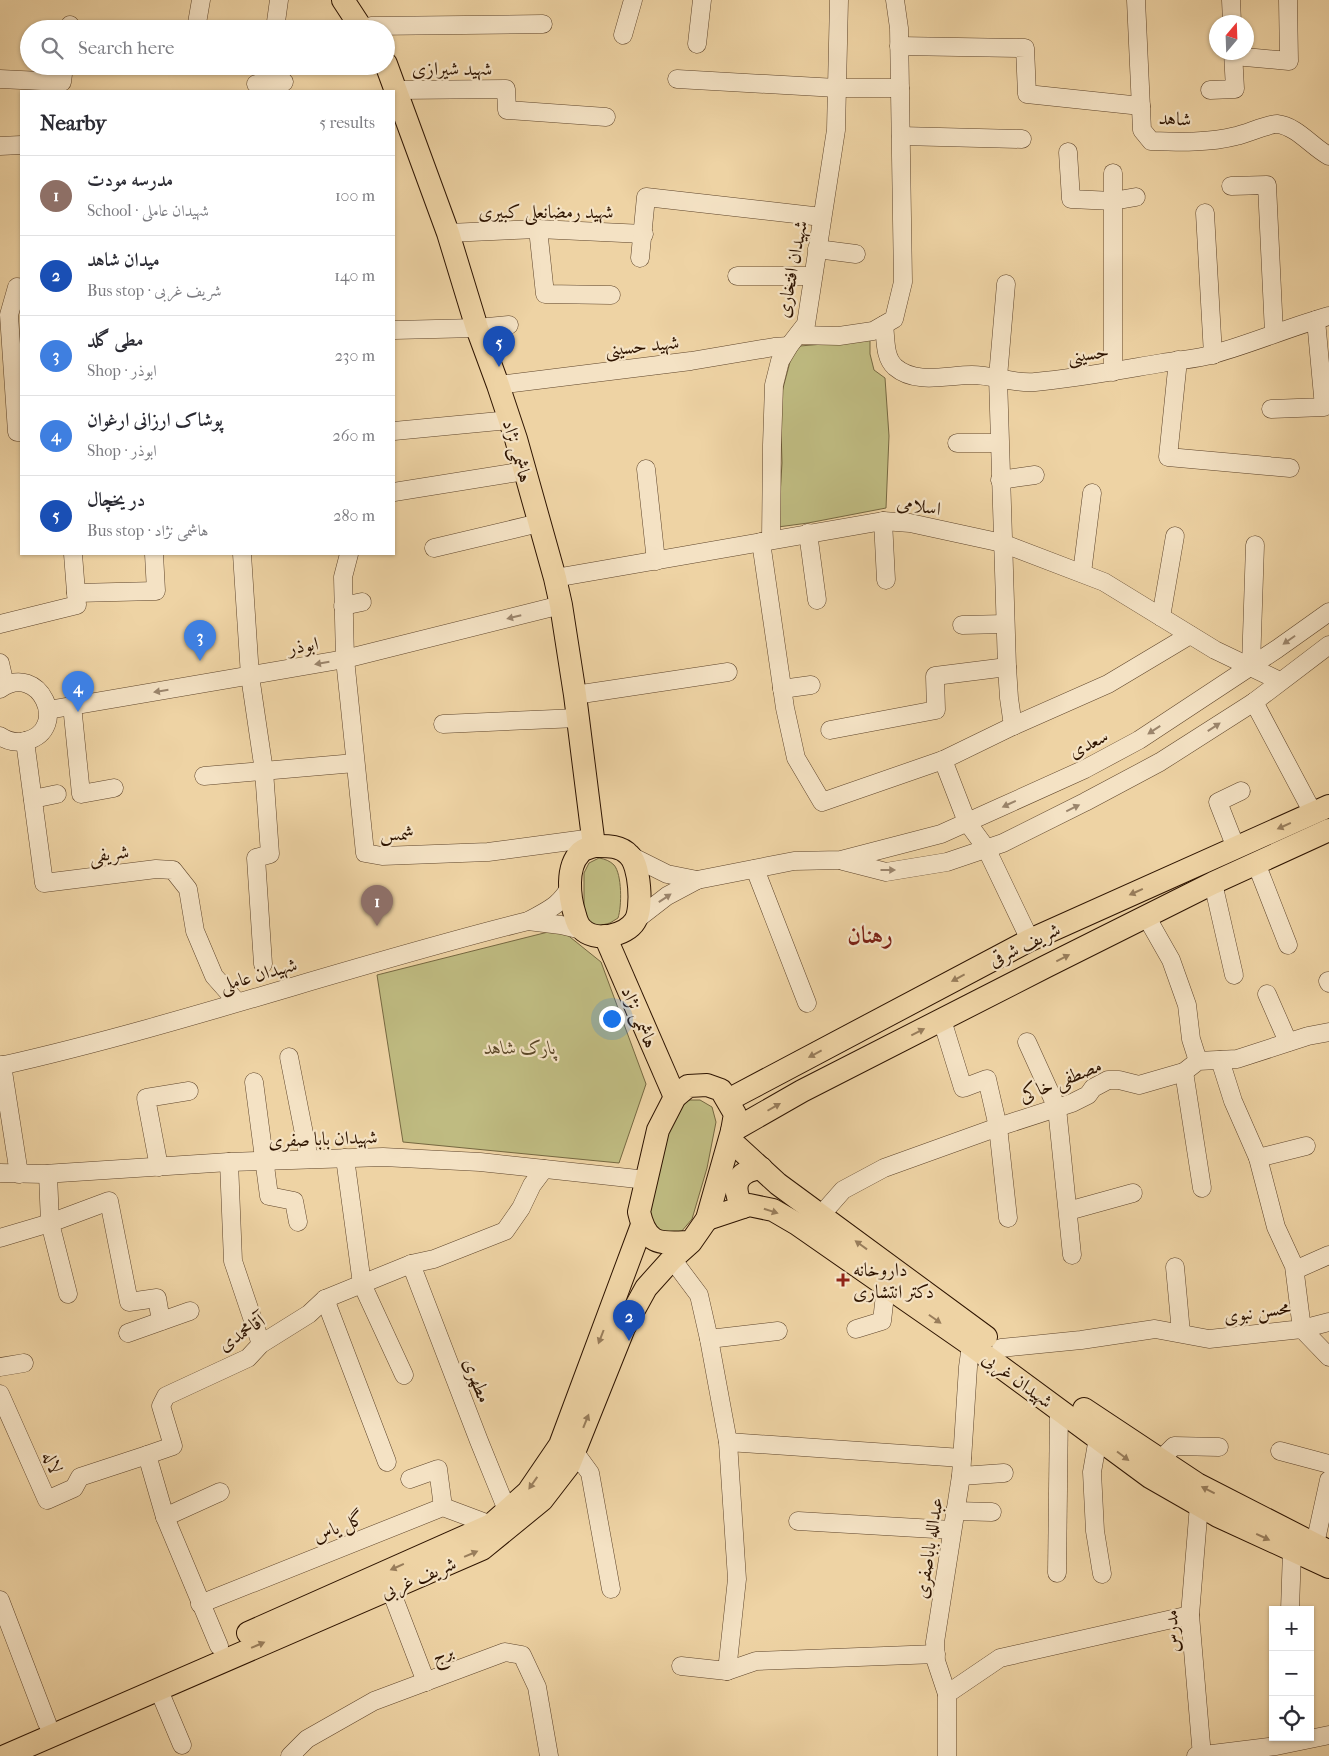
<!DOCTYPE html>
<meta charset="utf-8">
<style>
body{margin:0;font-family:"IM FELL French Canon",Amiri,serif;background:#f7f7f7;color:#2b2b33}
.controls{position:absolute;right:15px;bottom:15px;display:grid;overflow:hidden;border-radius:0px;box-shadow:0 1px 4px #0004}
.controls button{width:45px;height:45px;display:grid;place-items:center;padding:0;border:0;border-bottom:1px solid #e1e1e2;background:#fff;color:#2b2b33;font:25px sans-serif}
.compass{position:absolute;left:1209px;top:15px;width:45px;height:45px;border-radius:50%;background:#fff;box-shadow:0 1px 4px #0004;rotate:19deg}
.you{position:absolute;left:611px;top:1018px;width:18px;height:18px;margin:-12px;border:4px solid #fff;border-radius:50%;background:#1a73e8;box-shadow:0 0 0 8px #1a73e833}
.badge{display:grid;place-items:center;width:32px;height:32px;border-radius:50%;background:#8f2418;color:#fff;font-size:16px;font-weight:700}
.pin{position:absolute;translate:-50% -41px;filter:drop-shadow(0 1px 2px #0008)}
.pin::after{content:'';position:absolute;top:26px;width:18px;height:15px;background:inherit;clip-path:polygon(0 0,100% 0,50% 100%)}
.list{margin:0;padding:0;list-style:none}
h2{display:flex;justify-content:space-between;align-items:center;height:65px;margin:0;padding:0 20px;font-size:21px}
h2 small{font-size:16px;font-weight:400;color:#7c7c81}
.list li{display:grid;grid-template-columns:32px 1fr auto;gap:15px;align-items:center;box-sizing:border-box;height:80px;padding:0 20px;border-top:1px solid #e1e1e2}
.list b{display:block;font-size:19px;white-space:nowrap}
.list p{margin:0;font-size:16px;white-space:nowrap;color:#7c7c81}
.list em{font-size:16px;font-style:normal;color:#7c7c81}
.icon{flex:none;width:28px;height:28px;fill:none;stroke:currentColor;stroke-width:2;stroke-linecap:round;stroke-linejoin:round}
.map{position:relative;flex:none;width:1329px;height:1756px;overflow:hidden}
.search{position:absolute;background:#fff;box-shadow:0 1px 4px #0004;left:20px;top:20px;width:375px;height:55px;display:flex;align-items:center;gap:12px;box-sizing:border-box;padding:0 18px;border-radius:28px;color:#7c7c81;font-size:19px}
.panel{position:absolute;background:#fff;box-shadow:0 1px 4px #0004;left:20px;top:90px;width:375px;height:465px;border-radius:0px}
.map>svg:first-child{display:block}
</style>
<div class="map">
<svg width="1329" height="1756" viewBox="0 0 1329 1756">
<rect width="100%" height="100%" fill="#eed3a4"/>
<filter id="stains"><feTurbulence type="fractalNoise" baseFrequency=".004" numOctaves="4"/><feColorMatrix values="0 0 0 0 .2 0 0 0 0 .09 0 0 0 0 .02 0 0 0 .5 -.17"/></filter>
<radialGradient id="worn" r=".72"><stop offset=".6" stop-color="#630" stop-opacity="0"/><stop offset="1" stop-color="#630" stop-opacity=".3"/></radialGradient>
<g fill="#bfbb81" stroke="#766841">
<path d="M870,340v14l4,16 11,8 4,58 -3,72 -78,15 -30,4 4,-64 -1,-34 1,-37 9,-34 9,-12z"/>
<path d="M599,858c6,1 11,3 15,7 8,9 8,41 4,53l-8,5 -12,3 -10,-6 -4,-10v-37l5,-10z"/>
<path d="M560,929l41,33 45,122 -27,79 -216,-21 -26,-167z"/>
<path d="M687,1100h13l12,7 4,15 -9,46 -15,51 -11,13 -19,2 -10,-6 -3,-30 20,-72 7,-15z"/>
</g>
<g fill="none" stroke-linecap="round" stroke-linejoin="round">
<defs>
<g id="minor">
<path d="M1136,0l6,130 9,11c28,1 58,2 85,-5 10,-2 32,-12 41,-12 20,2 35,23 52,32"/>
<path d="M1231,0l1,22"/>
<path d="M371,26l172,-2"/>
<path d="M69,29l1,-4"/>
<path d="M196,29l5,-29"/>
<path d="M275,29l4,-29"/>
<path d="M623,35l10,-35"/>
<path d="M697,44l5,-44"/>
<path d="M899,46l126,2 2,46 114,12"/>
<path d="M1234,56l55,5 -1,-61"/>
<path d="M0,79l62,3 2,-16"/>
<path d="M677,79l160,9h63"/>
<path d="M256,84l28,-2"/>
<path d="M397,90l109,-1 1,21 99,7"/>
<path d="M1210,90l25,-1 -2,-37"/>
<path d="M901,136l121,3"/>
<path d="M0,146l21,-1"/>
<path d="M1068,152l3,47 42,2 23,-4"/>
<path d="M1113,173v199"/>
<path d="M1231,186l36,-1 7,148"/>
<path d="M1205,213l8,142"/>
<path d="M538,229l7,65 66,1"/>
<path d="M448,233l90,-4 106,5"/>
<path d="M817,249l39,5"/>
<path d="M640,258l6,-61 176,20"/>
<path d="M737,276h76"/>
<path d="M1006,284l-8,93 9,290 2,31 4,28"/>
<path d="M17,287l-8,28 8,117h4"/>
<path d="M884,325c2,14 0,32 11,42 21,18 52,8 77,8 22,0 41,9 63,7 43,-4 85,-12 127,-19 17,-3 36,-4 52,-9 39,-11 76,-27 115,-38"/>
<path d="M394,330l83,-2 32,-3"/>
<path d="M798,335l41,1 34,-5 21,-12 9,-37 -4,-254 -4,-28"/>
<path d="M1178,360l-10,97 122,11"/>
<path d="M498,385l193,-24 83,-14 15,-1"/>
<path d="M1271,409l53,-2 -8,-87"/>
<path d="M394,431l116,-11"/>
<path d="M957,443h42"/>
<path d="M646,469l10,92"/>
<path d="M1000,480l35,-5"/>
<path d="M394,492l131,-21"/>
<path d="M883,521l3,59"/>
<path d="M808,533l9,67"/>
<path d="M771,540l1,-95 2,-60 6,-24 9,-15 17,-22 30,-194 3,-130"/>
<path d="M761,542l24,166 11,50 26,44 121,-42 70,-34 95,-42 82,-49"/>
<path d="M434,548l105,-25"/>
<path d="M242,554l8,122 14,95 6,83 -14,4 7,106"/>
<path d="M349,554l-6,23 2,82 20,194 17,3 106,-4 105,-14"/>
<path d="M1082,573l10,-80"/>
<path d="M555,578l328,-57 27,2 92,20 102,39 111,68 65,31"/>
<path d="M76,593l80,-2 -2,-37"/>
<path d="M343,606l19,-4"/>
<path d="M1161,617l14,-81"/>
<path d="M0,624l77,-19 -4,-51"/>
<path d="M962,625l43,-1"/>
<path d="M0,663l5,22"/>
<path d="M1251,666l4,-121"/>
<path d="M0,689c39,-28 71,40 26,52 -9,2 -19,0 -26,-5"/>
<path d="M782,689l29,-4"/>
<path d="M575,695l153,-23"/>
<path d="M1254,702l59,111"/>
<path d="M72,705l9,89 33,-6"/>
<path d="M48,710l297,-51 216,-54"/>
<path d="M443,724l135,-6"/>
<path d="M830,730l106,-20 -1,-34 72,-9"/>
<path d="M25,741l19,142 112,-14 17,1 15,19 7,42 19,45 23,26"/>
<path d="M943,760l24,62 19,26 44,92"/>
<path d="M204,776l151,-13"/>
<path d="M33,799l24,-5"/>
<path d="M1236,848l-18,-46 23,-11"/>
<path d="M631,856l36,18 30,6"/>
<path d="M843,861l43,11 61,-10 56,-19 82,-41 75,-40 94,-60 75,-57"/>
<path d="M1256,863l32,82"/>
<path d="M755,869l52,134"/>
<path d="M1213,883l21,92"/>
<path d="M1146,916l25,44 16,45 4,34 7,22"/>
<path d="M636,920l31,-24 30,-16 97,-19 47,-1 100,-26 60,-27 84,-38 54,-29 138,-91 52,-37"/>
<path d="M528,921l33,4 21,5"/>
<path d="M1328,981l1,2"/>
<path d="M1267,994l21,48"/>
<path d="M942,1020l21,68 24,-9 11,48 10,91"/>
<path d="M1027,1042l30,66 15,147"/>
<path d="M289,1057l20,102"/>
<path d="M2,1065l17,109"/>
<path d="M0,1066c178,-40 351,-101 528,-145 20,-11 32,-15 43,-36"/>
<path d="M1184,1072l18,116"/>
<path d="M254,1082l15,114 25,5 4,21"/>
<path d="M345,1158l17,126 42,91"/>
<path d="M1258,1158l48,-12"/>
<path d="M229,1162l4,99 28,83"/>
<path d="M159,1167l-13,-69 43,-7"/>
<path d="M0,1173l44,1 185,-12 154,-5 97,5 167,18"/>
<path d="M48,1174l2,49 18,71"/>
<path d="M1068,1211l65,-18"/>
<path d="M821,1215l22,-25 41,-22 114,-41 74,-24 16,-8 5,-7 15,-8h11l20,5 45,-13 14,-11 39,-2 71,-23 21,-4"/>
<path d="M0,1238l50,-15 59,-22 20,101 28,-4 4,23"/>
<path d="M672,1259l27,36 10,44 19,103 9,137 -10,92"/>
<path d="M411,1264l68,177 28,69"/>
<path d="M1175,1267l6,66"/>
<path d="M1295,1270l34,-15"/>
<path d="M325,1299l62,163"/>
<path d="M856,1329l26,-8 4,-35"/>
<path d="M1302,1329l27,28"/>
<path d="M1302,1329l27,-7"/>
<path d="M128,1333l62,-22"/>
<path d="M709,1339l69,-8"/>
<path d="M1001,1348l80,-8 74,-11 54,10 93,-10 -8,-63 -18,-39 -18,-69 -25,-57 -13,-41"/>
<path d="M0,1367l24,-4"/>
<path d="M0,1394l47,106 27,-12 6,-11 67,-22"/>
<path d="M1098,1438l-6,34 3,59 7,43"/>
<path d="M728,1442l234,16"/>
<path d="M574,1451l16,22 21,116"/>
<path d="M1280,1451l49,13"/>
<path d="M1160,1460l14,-14 45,1"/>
<path d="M961,1476l43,-3"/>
<path d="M410,1479l28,-10 5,38"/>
<path d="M1199,1505l-9,110 12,141"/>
<path d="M955,1511l37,1"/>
<path d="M165,1517l55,-25"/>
<path d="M798,1521l154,9"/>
<path d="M1315,1544l14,-64"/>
<path d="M1057,1573l2,-164"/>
<path d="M393,1596l33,86"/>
<path d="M0,1600l47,123"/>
<path d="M200,1604l243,-97 48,18"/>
<path d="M1290,1610l2,-60"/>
<path d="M219,1646l-54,-129 -18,-62 26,-9 -12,-40 5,-10 82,-38 13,-14 48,-30 16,-15 86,-35 23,-5 71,-28 16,-23 11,-23 12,-16"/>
<path d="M681,1666l46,5 29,-10 180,-7"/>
<path d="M158,1688l24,57"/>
<path d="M947,1694l53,-36 190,-43"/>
<path d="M290,1756l17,-17 67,-38 131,-49 17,3 15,32 12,69"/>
<path d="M947,1756v-62l-11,-33 -1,-19 26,-166 7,-109 3,-22"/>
<path d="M1196,1756l80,-10 53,-11"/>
</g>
<g id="major">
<path d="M343,0l19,29"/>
<path d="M386,64l62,169 29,95 21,57 18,54 39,139 6,27 14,90 19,151"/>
<path d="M594,846c12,0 26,-1 35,9 11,10 14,54 6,66 -9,15 -41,22 -54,7 -3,-3 -5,-9 -6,-13 -6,-18 -9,-48 5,-62 3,-4 9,-5 14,-7z"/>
<path d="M605,936l70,161"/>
<path d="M728,1100l302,-160 299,-134"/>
<path d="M732,1131l70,-40 245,-125 166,-83 116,-53"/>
<path d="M730,1140l48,44 208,153"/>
<path d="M743,1207c-13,-21 -6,-36 18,-39"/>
<path d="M707,1219l42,-14 24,5 24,14 174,121 179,132 68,39 111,51"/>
<path d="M1084,1409l113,75 131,67"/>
<path d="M248,1633l243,-108 37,-33 32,-47 82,-220"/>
<path d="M5,1756l477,-207 60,-49 27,-35 55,-137 22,-40 26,-29 19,-17 16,-23 25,-88 3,-17 -14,-24 -14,-5 -19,1 -13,11 -17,33 -19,82c8,35 22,31 52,30"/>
</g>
</defs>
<use href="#minor" stroke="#5e442a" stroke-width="19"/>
<use href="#major" stroke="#2e1401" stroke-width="24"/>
<use href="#minor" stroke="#f4e2c4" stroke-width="18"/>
<use href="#major" stroke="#eed3a4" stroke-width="22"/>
</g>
<defs><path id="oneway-solid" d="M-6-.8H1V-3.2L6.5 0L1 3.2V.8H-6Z" transform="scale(1.25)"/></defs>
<g fill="#9b856c">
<use href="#oneway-solid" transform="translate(514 617) rotate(166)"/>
<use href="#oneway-solid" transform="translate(1289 640) rotate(145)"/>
<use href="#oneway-solid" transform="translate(322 663) rotate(170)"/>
<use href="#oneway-solid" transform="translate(161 691) rotate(171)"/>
<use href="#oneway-solid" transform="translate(1214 727) rotate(-33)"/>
<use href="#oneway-solid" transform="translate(1154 730) rotate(147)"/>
<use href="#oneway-solid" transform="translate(1009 804) rotate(155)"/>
<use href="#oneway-solid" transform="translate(1073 808) rotate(-26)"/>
<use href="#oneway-solid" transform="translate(888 870)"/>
<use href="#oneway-solid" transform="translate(665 898) rotate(-34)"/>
</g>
<g fill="#987d5b">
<use href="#oneway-solid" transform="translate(1284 826) rotate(156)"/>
<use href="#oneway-solid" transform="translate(1136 892) rotate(156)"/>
<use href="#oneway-solid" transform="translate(1063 958) rotate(-27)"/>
<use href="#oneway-solid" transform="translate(958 978) rotate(152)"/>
<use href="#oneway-solid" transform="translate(918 1032) rotate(-27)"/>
<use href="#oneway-solid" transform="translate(815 1054) rotate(152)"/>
<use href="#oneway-solid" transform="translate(774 1107) rotate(-30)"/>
<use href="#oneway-solid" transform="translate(771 1211) rotate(18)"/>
<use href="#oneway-solid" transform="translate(861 1245) rotate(-144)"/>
<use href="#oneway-solid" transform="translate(935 1319) rotate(35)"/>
<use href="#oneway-solid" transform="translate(601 1337) rotate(111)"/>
<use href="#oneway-solid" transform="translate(586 1421) rotate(-68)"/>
<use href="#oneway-solid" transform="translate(1123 1456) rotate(37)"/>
<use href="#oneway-solid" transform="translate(533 1483) rotate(125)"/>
<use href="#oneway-solid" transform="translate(1208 1490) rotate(-153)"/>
<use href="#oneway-solid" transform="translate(1263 1537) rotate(25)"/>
<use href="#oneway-solid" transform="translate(471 1554) rotate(-23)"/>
<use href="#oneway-solid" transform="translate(397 1567) rotate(156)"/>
<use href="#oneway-solid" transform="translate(258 1645) rotate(-23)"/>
</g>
<path fill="#8f2418" stroke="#f4e2c4" stroke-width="2" d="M840.5 1272.5h5v5h5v5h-5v5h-5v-5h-5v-5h5z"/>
<g text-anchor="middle" stroke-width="4.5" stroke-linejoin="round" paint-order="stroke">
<g font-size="19" fill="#2e1401" stroke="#f4e2c4">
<text x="452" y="75">شهید شیرازی</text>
<text transform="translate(1175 118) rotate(3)" y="7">شاهد</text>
<text x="546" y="218">شهید رمضانعلی کبیری</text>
<text transform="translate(791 269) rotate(-79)" y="7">شهیدان افتخاری</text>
<text transform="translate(642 345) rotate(-6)" y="7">شهید حسینی</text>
<text transform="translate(1088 353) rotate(-8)" y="7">حسینی</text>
<text transform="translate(518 451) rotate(74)" y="7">هاشمی نژاد</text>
<text transform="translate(919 505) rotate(9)" y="7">اسلامی</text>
<text transform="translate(303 645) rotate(-10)" y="7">ابوذر</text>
<text transform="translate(1088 743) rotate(-27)" y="7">سعدی</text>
<text x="397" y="840">شمس</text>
<text transform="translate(109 853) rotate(-7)" y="7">شریفی</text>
<text transform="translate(1024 944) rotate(-26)" y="7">شریف شرقی</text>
<text transform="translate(258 974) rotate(-16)" y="7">شهیدان عاملی</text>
<text transform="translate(640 1017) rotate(67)" y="7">هاشمی نژاد</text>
<text transform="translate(1060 1080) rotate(-22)" y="7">مصطفی خاکی</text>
<text transform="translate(323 1138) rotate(-2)" y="7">شهیدان بابا صفری</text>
<text transform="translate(1257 1311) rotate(-8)" y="7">محسن نبوی</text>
<text transform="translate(241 1332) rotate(-33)" y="7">آقامحمدی</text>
<text transform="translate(1018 1379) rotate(36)" y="7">شهیدان غربی</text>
<text transform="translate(478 1380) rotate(69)" y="7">مطهری</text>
<text transform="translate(53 1462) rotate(65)" y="7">لاله</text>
<text transform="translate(338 1526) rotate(-22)" y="7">گل یاس</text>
<text transform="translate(928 1548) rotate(-81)" y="7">عبدالله باباصفری</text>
<text transform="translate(418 1577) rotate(-23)" y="7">شریف غربی</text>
<text transform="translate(1171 1631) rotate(-92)" y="7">مدرس</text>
<text transform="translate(442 1653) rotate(-20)" y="7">برج</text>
</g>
<g font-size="19" font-style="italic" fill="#5a4627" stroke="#f4e2c4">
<text x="520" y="1054">پارک شاهد</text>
</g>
<g font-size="19" fill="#2e1401" stroke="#f4e2c4" text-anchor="start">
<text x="853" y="1276">داروخانه<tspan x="853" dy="22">دکتر انتشاری</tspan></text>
</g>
<g font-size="24" font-weight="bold" fill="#7a1f14" stroke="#f4e2c4">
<text x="870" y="943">رهنان</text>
</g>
</g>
<rect width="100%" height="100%" filter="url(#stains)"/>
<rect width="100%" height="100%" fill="url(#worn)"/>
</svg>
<div class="controls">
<button>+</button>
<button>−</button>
<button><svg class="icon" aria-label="locate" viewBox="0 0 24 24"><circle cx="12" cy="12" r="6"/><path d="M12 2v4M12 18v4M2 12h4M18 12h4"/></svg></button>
</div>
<svg class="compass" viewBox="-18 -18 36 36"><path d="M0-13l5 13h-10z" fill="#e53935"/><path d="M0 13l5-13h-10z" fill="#7c7c81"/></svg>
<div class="you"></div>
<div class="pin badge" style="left:377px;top:926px;background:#8d6e63">1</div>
<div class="pin badge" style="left:629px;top:1341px;background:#1a4fb4">2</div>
<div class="pin badge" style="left:200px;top:661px;background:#3f7fe0">3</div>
<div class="pin badge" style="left:78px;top:712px;background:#3f7fe0">4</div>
<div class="pin badge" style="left:499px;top:367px;background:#1a4fb4">5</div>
<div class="search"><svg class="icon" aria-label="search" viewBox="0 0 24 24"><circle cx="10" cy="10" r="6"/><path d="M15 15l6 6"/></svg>Search here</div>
<section class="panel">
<h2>Nearby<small>5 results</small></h2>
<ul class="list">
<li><span class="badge" style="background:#8d6e63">1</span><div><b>مدرسه مودت</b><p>School · شهیدان عاملی</p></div><em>100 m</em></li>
<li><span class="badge" style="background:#1a4fb4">2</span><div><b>میدان شاهد</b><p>Bus stop · شریف غربی</p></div><em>140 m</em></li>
<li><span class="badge" style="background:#3f7fe0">3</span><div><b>مطی گلد</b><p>Shop · ابوذر</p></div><em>230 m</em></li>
<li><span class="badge" style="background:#3f7fe0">4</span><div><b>پوشاک ارزانی ارغوان</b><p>Shop · ابوذر</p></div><em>260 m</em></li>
<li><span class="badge" style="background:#1a4fb4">5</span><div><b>در یخچال</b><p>Bus stop · هاشمی نژاد</p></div><em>280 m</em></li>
</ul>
</section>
</div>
